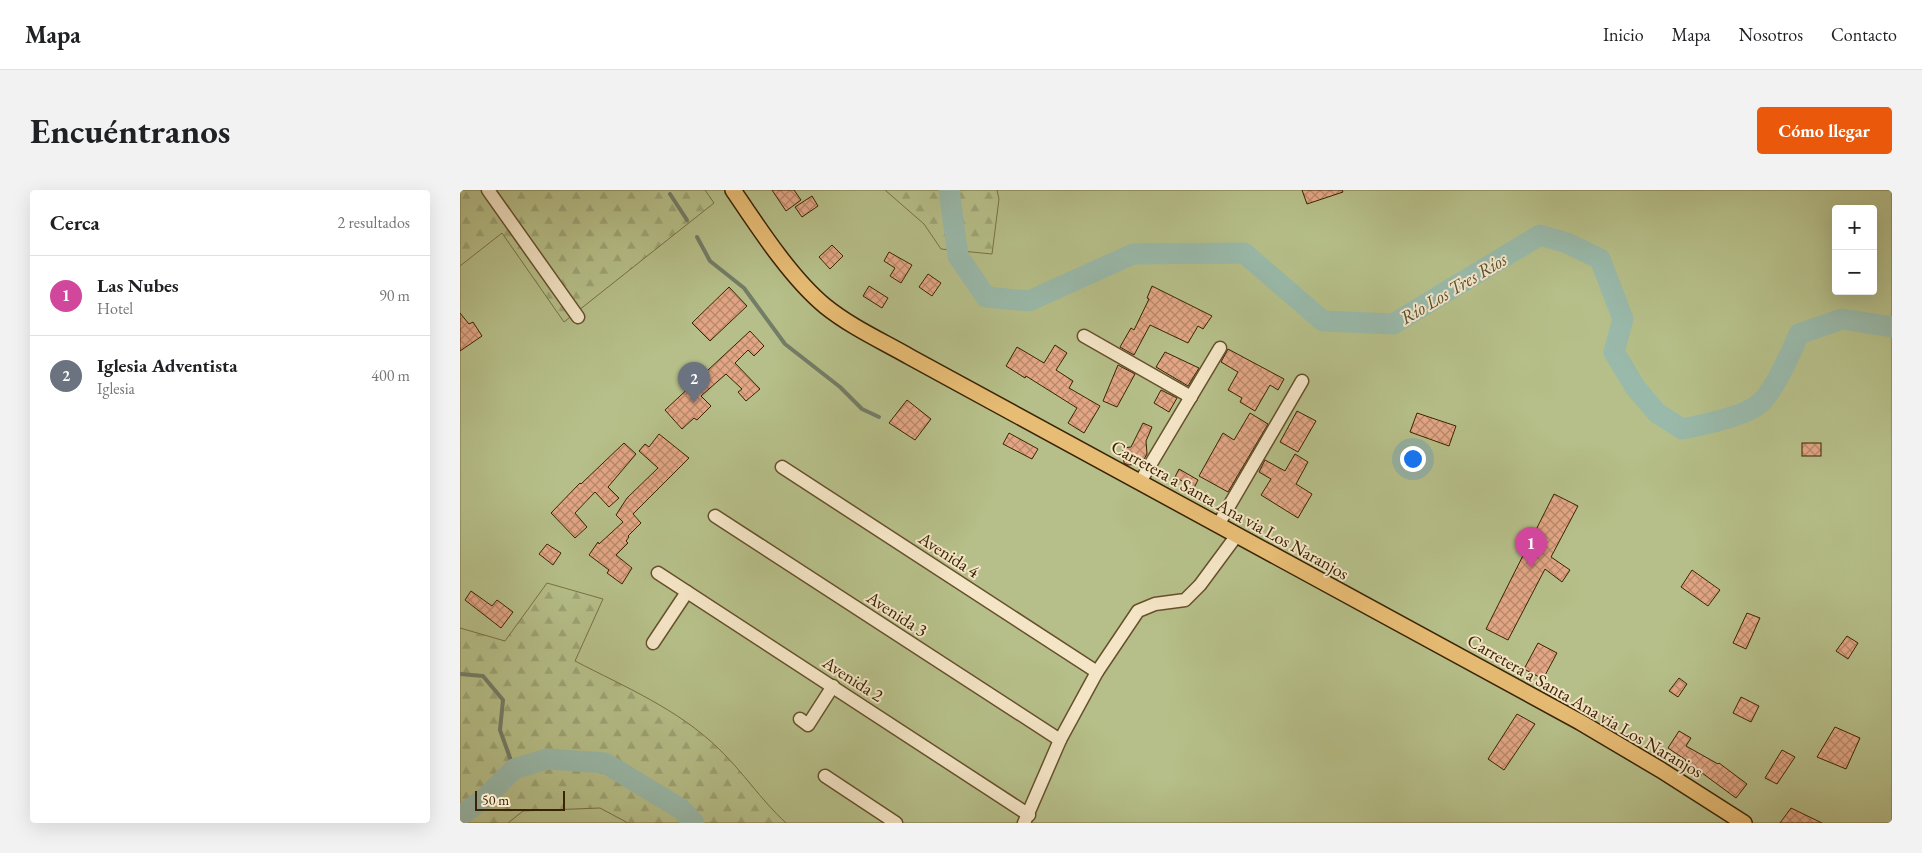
<!DOCTYPE html>
<html lang="es">
<meta charset="utf-8">
<style>
body{margin:0;font-family:"EB Garamond",serif;background:#f2f2f2;color:#202124}
.controls{position:absolute;right:15px;top:15px;display:grid;overflow:hidden;border-radius:5px;box-shadow:0 5px 20px #0002}
.controls button{width:45px;height:45px;display:grid;place-items:center;padding:0;border:0;border-bottom:1px solid #e0e0e0;background:#fff;color:#202124;font:25px sans-serif}
.scale{position:absolute;left:15px;bottom:12px;width:90px;box-sizing:border-box;padding-left:5px;border:2px solid #3a2303;border-top:0;font-size:14px;line-height:18px;white-space:nowrap;color:#3a2303;-webkit-text-stroke:4px #f4e5c6;paint-order:stroke}
.you{position:absolute;left:952px;top:268px;width:18px;height:18px;margin:-12px;border:4px solid #fff;border-radius:50%;background:#1a73e8;box-shadow:0 0 0 8px #1a73e833}
.badge{display:grid;place-items:center;width:32px;height:32px;border-radius:50%;background:#ea580c;color:#fff;font-size:16px;font-weight:700}
.pin{position:absolute;translate:-50% -41px;filter:drop-shadow(0 1px 2px #0008)}
.pin::after{content:'';position:absolute;top:26px;width:18px;height:15px;background:inherit;clip-path:polygon(0 0,100% 0,50% 100%)}
.list{margin:0;padding:0;list-style:none}
h2{display:flex;justify-content:space-between;align-items:center;height:65px;margin:0;padding:0 20px;font-size:21px}
h2 small{font-size:16px;font-weight:400;color:#757577}
.list li{display:grid;grid-template-columns:32px 1fr auto;gap:15px;align-items:center;box-sizing:border-box;height:80px;padding:0 20px;border-top:1px solid #e0e0e0}
.list b{display:block;font-size:19px;white-space:nowrap}
.list p{margin:0;font-size:16px;white-space:nowrap;color:#757577}
.list em{font-size:16px;font-style:normal;color:#757577}
.map{position:relative;flex:none;width:1432px;height:633px;overflow:hidden;border-radius:5px}
header{display:flex;align-items:center;gap:30px;box-sizing:border-box;height:70px;padding:0 25px;background:#fff;border-bottom:1px solid #e0e0e0}
header strong{font-size:24px}
nav{display:flex;gap:28px;margin-inline-start:auto;font-size:18px}
.intro{display:flex;align-items:center;justify-content:space-between;box-sizing:border-box;height:120px;padding:0 30px}
h1{margin:0;font-size:35px}
.button{padding:12px 22px;border-radius:5px;background:#ea580c;color:#fff;font-size:18px;font-weight:700}
main{display:flex;gap:30px;padding:0 30px}
aside{flex:1;background:#fff;border-radius:5px;box-shadow:0 5px 20px #0002}
.map>svg:first-child{display:block}
</style>
<header>
<strong>Mapa</strong>
<nav><a>Inicio</a><a>Mapa</a><a>Nosotros</a><a>Contacto</a></nav>
</header>
<div class="intro"><h1>Encuéntranos</h1><a class="button">Cómo llegar</a></div>
<main>
<aside>
<h2>Cerca<small>2 resultados</small></h2>
<ul class="list">
<li><span class="badge" style="background:#d1479c">1</span><div><b>Las Nubes</b><p>Hotel</p></div><em>90 m</em></li>
<li><span class="badge" style="background:#6b7280">2</span><div><b>Iglesia Adventista</b><p>Iglesia</p></div><em>400 m</em></li>
</ul>
</aside>
<div class="map">
<svg width="1432" height="633" viewBox="0 0 1432 633">
<defs>
<pattern id="forest-firs" width="22" height="20" patternUnits="userSpaceOnUse" patternTransform="scale(1.25)"><rect width="22" height="20" fill="#b6bf89"/><path d="M5 1l3.5 6h-7zM16 11l3.5 6h-7z" fill="#9da475"/></pattern>
<pattern id="building-cross-hatch" width="8" height="8" patternUnits="userSpaceOnUse" patternTransform="scale(1.25)"><rect width="8" height="8" fill="#e2a685"/><path d="M0 0l8 8M0 8l8-8" fill="none" stroke="#b8876b"/></pattern>
</defs>
<rect width="100%" height="100%" fill="#eed7a7"/>
<filter id="stains"><feTurbulence type="fractalNoise" baseFrequency=".004" numOctaves="4"/><feColorMatrix values="0 0 0 0 .2 0 0 0 0 .09 0 0 0 0 .02 0 0 0 .5 -.17"/></filter>
<radialGradient id="worn" r=".72"><stop offset=".6" stop-color="#630" stop-opacity="0"/><stop offset="1" stop-color="#630" stop-opacity=".3"/></radialGradient>
<path fill="#b6bf89" stroke="#787146" fill-rule="evenodd" d="M0,0h1432v633h-1432zM1376,19h37v82h-37z"/>
<g fill="url(#forest-firs)" stroke="#787146">
<path d="M0,0h245l9,13 -150,119 -62,-89 -42,33z"/>
<path d="M425,0h112l2,9 -7,55 -51,-5 -17,-25z"/>
<path d="M87,393l56,16 -28,62c50,26 103,48 144,88 24,23 42,51 67,74h-158l-28,-15 -77,3 -15,12h-48v-195l45,13z"/>
</g>
<g fill="none" stroke-linecap="round" stroke-linejoin="round">
<g stroke="#737d67" stroke-width="4">
<path d="M210,4l17,26"/>
<path d="M237,47l13,24 34,27 41,56 55,43 22,22 17,8"/>
<path d="M0,484l23,2 20,24 -3,30 14,39"/>
</g>
<g stroke="#99b9aa" stroke-width="21">
<path d="M489,0l9,66 28,41 43,4 104,-47 111,-1 79,68 70,3 147,-89 27,8 33,16 23,60 -9,33 21,35 22,26 25,16c21,-4 61,-12 77,-25 14,-10 33,-54 40,-70l43,-15 50,8"/>
<path d="M0,626l26,-19 28,-28 33,-10 58,4 76,46 13,14"/>
</g>
</g>
<g fill="url(#building-cross-hatch)" stroke="#3a2303">
<path d="M312,0h22l7,10 -15,11z"/>
<path d="M842,0h40l1,2 -36,12z"/>
<path d="M352,6l6,10 -16,11 -7,-10z"/>
<path d="M372,55l11,11 -13,13 -11,-12z"/>
<path d="M429,62l23,13 -11,18 -11,-7 5,-8 -11,-7z"/>
<path d="M468,84l13,9 -9,13 -13,-9z"/>
<path d="M409,96l19,12 -6,10 -19,-12z"/>
<path d="M692,96l60,30 -9,13 -5,-3 -10,17 -38,-18 -16,30 -14,-8 11,-19 3,2 15,-31 -2,-1z"/>
<path d="M269,97l18,19 -37,35 -18,-18z"/>
<path d="M0,123l9,11 4,-2 9,14 -22,15z"/>
<path d="M290,141l14,15 -10,10 -6,-6 -13,13 25,26 -14,12 -8,-9 4,-3 -16,-15 -25,22 10,10 -14,14 -3,-2 -12,11 -17,-19z"/>
<path d="M595,155l12,8 -11,17 17,11 -4,7 31,18 -16,27 -16,-10 9,-15 -51,-32 -1,2 -19,-12 11,-19 27,16z"/>
<path d="M768,159l56,30 -6,11 -8,-5 -15,26 -15,-9 2,-4 -14,-8 10,-18 -17,-10z"/>
<path d="M705,162l34,16 -11,18 -32,-19z"/>
<path d="M658,175l17,9 -18,33 -14,-6z"/>
<path d="M701,200l16,8 -8,14 -15,-9z"/>
<path d="M447,210l24,19 -16,21 -26,-17z"/>
<path d="M837,221l19,10 -18,31 -18,-10z"/>
<path d="M790,223l18,11 -40,68 -29,-16 24,-43 11,7z"/>
<path d="M957,223l39,13 -7,20 -39,-14z"/>
<path d="M683,233l9,4 -6,14 1,13 -6,10 -13,1 -4,-2 -1,-15 8,-1z"/>
<path d="M549,243l29,16 -6,10 -29,-15z"/>
<path d="M199,244l30,24 -56,56 8,9 -13,13 1,1 -3,4 2,2 -12,12 16,13 -10,16 -15,-11 2,-3 -20,-15 9,-13 1,2 24,-22 -7,-7 11,-17 31,-30 -19,-17 6,-7 4,3z"/>
<path d="M164,253l12,11 -28,33 11,11 -10,9 -14,-15 -20,21 12,14 -12,11 -24,-25 29,-30 1,1z"/>
<rect x="1342" y="253" width="19" height="13"/>
<path d="M835,264l13,8 -12,22 16,10 -14,24 -37,-23 10,-16 -12,-7 6,-12 20,11z"/>
<path d="M719,279l19,11 -4,8 -19,-11z"/>
<path d="M1094,304l24,12 -27,51 19,13 -8,12 -17,-13 -37,71 -22,-11z"/>
<path d="M87,354l14,9 -8,12 -14,-11z"/>
<path d="M1232,380l28,20 -12,16 -27,-19z"/>
<path d="M11,401l21,15 5,-6 16,12 -12,16 -36,-28z"/>
<path d="M1287,423l13,5 -14,31 -13,-6z"/>
<path d="M1387,446l11,7 -10,16 -12,-8z"/>
<path d="M1078,453l19,10 -14,26 -19,-10z"/>
<path d="M1219,488l8,6 -9,13 -9,-6z"/>
<path d="M1281,507l18,9 -8,16 -18,-9z"/>
<path d="M1057,524l18,10 -31,46 -16,-11z"/>
<path d="M1375,537l25,11 -14,31 -29,-12z"/>
<path d="M1219,541l12,7 -5,8 32,18 1,-1 28,21 -11,14 -34,-25 -2,4 -18,-11 4,-6 -18,-12z"/>
<path d="M1322,560l13,7 -18,27 -12,-6z"/>
<path d="M1331,618l31,15h-42z"/>
</g>
<g fill="none" stroke-linecap="round" stroke-linejoin="round">
<defs>
<g id="minor">
<path d="M28,0l90,127"/>
<path d="M624,146l107,61"/>
<path d="M322,277l315,205"/>
<path d="M680,292l80,-134"/>
<path d="M255,326l345,224"/>
<path d="M758,335l84,-144"/>
<path d="M198,383l371,242"/>
<path d="M193,453l34,-51"/>
<path d="M340,529l8,6 25,-39"/>
<path d="M365,586l71,47"/>
<path d="M564,633l36,-83 37,-68 41,-61 17,-7 30,-4 15,-15 37,-50"/>
</g>
<path id="major" d="M273,0c25,37 58,88 92,116 26,21 57,35 85,51l670,365 81,48 83,53"/>
</defs>
<use href="#minor" stroke="#67502c" stroke-width="15"/>
<use href="#major" stroke="#3a2303" stroke-width="18"/>
<use href="#minor" stroke="#f4e5c6" stroke-width="12"/>
<use href="#major" stroke="#e7bc74" stroke-width="15"/>
</g>
<g text-anchor="middle" stroke-width="4" stroke-linejoin="round" paint-order="stroke">
<g font-size="18" fill="#3a2303" stroke="#f4e5c6">
<text transform="translate(770 320) rotate(29)" y="6">Carretera a Santa Ana via Los Naranjos</text>
<text transform="translate(489 365) rotate(33)" y="6">Avenida 4</text>
<text transform="translate(437 424) rotate(33)" y="6">Avenida 3</text>
<text transform="translate(393 489) rotate(33)" y="6">Avenida 2</text>
<text transform="translate(1125 516) rotate(30)" y="6">Carretera a Santa Ana via Los Naranjos</text>
</g>
<g font-size="19" font-style="italic" fill="#565035" stroke="#f4e5c6">
<text transform="translate(993 98) rotate(-31)" y="7">Río Los Tres Ríos</text>
</g>
</g>
<rect width="100%" height="100%" filter="url(#stains)"/>
<rect width="100%" height="100%" fill="url(#worn)"/>
</svg>
<div class="controls">
<button>+</button>
<button>−</button>
</div>
<div class="scale">50 m</div>
<div class="you"></div>
<div class="pin badge" style="left:1071px;top:378px;background:#d1479c">1</div>
<div class="pin badge" style="left:234px;top:213px;background:#6b7280">2</div>
</div>
</main>
